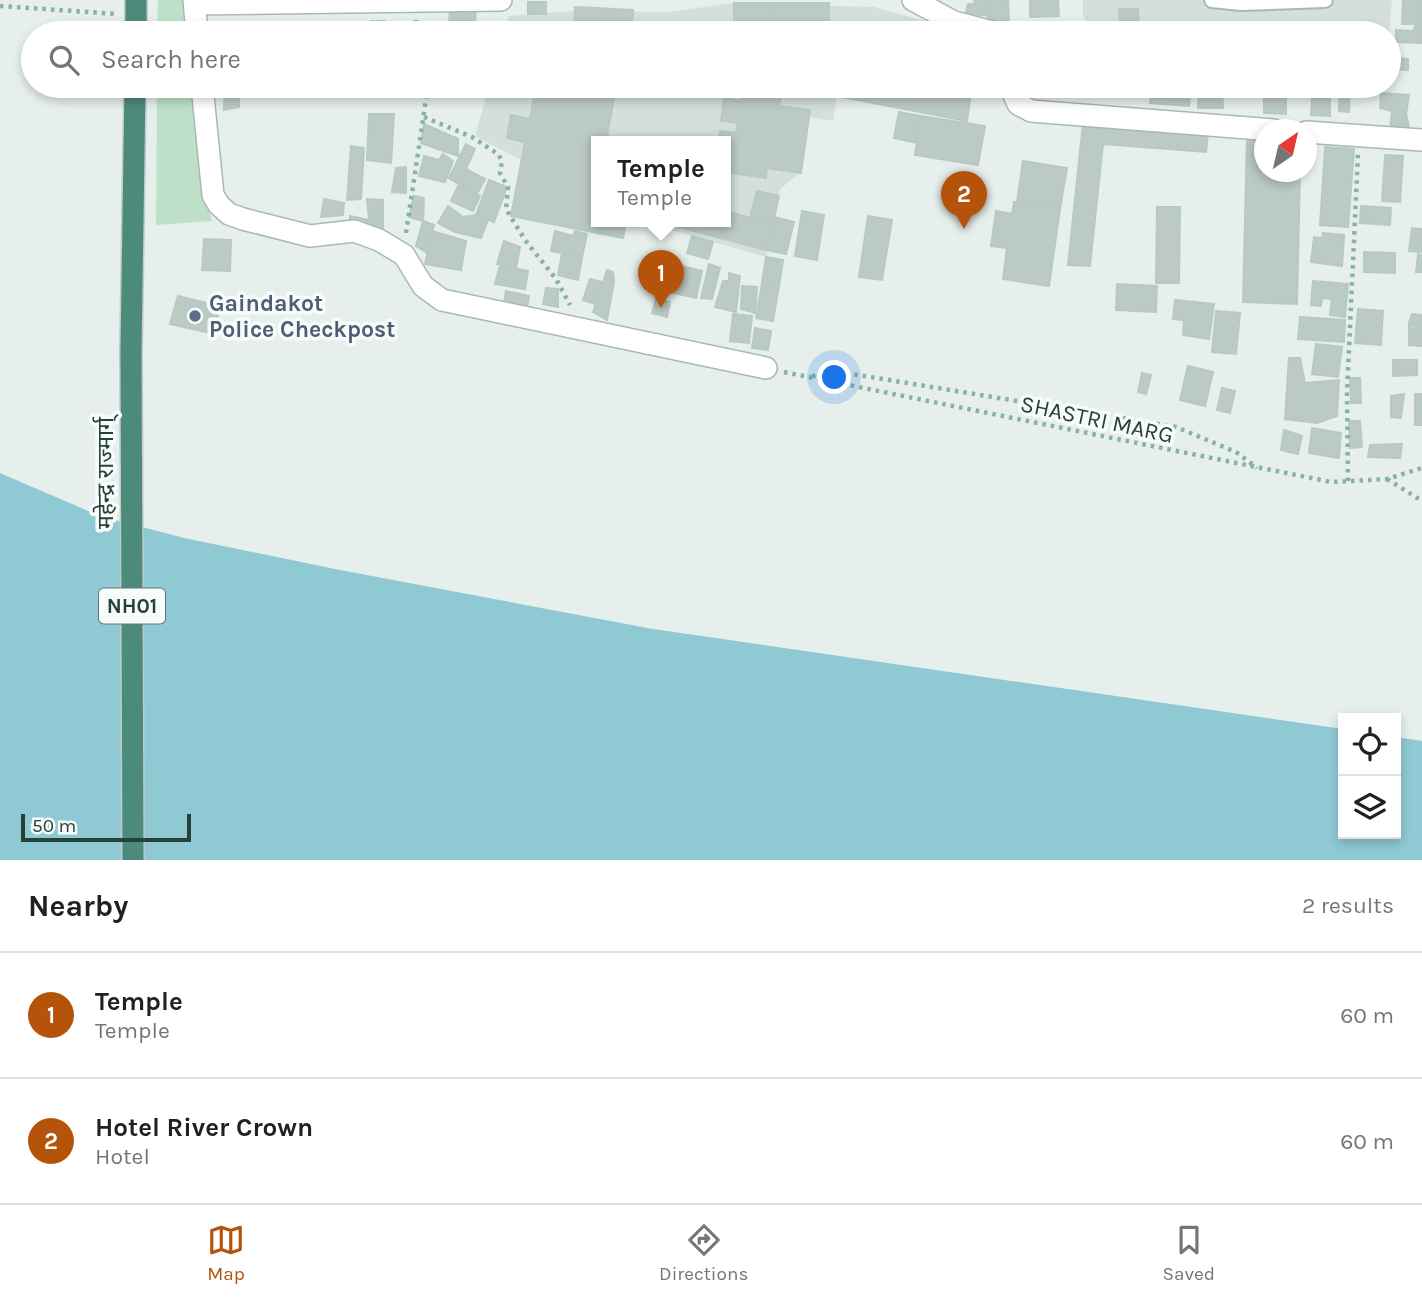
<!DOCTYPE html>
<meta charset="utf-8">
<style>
body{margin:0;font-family:Karla,"Noto Sans Devanagari",sans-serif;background:#f2f2f2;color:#202124}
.controls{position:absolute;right:21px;bottom:21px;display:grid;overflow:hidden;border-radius:0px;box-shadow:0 4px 10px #0003}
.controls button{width:63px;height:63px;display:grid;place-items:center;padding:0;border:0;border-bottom:2px solid #e0e0e0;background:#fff;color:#202124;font:35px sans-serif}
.compass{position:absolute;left:1254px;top:119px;width:63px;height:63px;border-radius:50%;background:#fff;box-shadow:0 4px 10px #0003;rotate:34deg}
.scale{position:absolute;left:21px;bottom:18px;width:170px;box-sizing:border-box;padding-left:7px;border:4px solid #24423a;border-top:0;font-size:19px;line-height:24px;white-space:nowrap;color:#24423a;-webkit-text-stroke:5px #f7fbf9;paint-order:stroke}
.you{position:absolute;left:835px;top:378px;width:24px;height:24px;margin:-18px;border:5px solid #fff;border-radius:50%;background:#1a73e8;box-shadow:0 0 0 10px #1a73e833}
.badge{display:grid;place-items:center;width:46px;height:46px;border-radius:50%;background:#b45309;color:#fff;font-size:23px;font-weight:700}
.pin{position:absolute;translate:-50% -58px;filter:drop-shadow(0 2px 4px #0008)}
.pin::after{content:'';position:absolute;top:37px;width:24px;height:21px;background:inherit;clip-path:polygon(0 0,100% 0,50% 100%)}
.popup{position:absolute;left:591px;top:136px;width:140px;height:91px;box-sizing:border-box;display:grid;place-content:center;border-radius:0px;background:#fff;filter:drop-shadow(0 2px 5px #0005);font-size:23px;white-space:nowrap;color:#757577}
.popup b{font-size:26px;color:#202124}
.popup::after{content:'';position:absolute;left:50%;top:100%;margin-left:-14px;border:14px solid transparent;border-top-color:#fff}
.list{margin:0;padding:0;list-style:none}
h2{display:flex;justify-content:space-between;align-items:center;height:91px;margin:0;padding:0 28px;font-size:30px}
h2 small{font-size:23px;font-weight:400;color:#757577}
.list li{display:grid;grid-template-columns:46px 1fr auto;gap:21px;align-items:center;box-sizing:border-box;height:126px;padding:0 28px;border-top:2px solid #e0e0e0}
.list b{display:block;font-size:26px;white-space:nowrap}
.list p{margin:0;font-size:23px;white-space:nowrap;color:#757577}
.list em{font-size:23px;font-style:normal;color:#757577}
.icon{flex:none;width:38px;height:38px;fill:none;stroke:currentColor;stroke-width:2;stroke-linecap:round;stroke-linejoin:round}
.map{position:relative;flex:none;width:1422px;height:860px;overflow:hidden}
.search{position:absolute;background:#fff;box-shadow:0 4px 10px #0003;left:21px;right:21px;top:21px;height:77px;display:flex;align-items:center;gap:18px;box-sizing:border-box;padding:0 24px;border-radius:38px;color:#757577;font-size:26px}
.sheet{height:343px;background:#fff}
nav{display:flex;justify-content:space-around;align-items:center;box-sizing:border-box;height:98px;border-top:2px solid #e0e0e0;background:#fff;font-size:19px;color:#757577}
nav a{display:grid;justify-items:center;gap:4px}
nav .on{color:#b45309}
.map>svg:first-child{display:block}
</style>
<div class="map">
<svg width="1422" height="860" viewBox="0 0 1422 860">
<rect width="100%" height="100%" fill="#e6efeb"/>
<g fill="#d4dfda">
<path d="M1083,0h309l-3,34 -299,-3 -7,-16z"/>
<path d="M734,3l140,4 94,26h-464l5,-17 64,-5 94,1z"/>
<path d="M489,86h483l-5,35 -130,-25 -4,25 -24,-4 -9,56 -20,16 -14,68 -122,-35h82v-80h-130v57l-121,-63z"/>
</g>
<g fill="#bfe0c8">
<path d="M158,0h29l4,33h-34z"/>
<path d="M157,86h39l10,112 6,23 -56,4z"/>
</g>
<path fill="#8ec9d4" d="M0,473l100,43 84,22 151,31 318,60 690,100v105h53v-97l26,4v119h-1422z"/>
<g fill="#bbcac4" stroke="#b8c9c2" stroke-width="2">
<path d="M974,0h11l2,15 -22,1 3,-12h7z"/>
<path d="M987,0h21l1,24 -21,1z"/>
<path d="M1030,0h28l1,16 -29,1z"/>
<path d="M1403,0h19v24h-20z"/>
<rect x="528" y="2" width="18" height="12"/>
<path d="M734,3h35v20l-35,-1z"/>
<rect x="769" y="3" width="60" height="20"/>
<path d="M450,7h26l-1,19 -26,-1z"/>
<path d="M575,7l58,3 -1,21 -58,-2z"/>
<path d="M1119,9h19l1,23h-19z"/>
<path d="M371,21h14l1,12h-16z"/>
<path d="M324,24l16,2 -2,7h-16z"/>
<path d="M675,26l37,4 -1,3h-36z"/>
<path d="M1415,26h7v17l-26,-1v-12l17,1z"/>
<path d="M1149,31l41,1v1h-41z"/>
<path d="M1392,58l16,1v11l-16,-1z"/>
<path d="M88,86h20v10l-20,1z"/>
<path d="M225,86h14v21l-15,3z"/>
<path d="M536,86l78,12 -7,38 14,3 -1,3h-24v80h30l-3,16 -112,-22 14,-74 -18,-4 4,-23 19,4z"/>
<path d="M827,86h72l46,8 1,-8h26l-5,35 -141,-27z"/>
<path d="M1151,86h40l-2,20 -39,-3z"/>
<path d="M1199,86h23l1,22h-25z"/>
<path d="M1264,86h22v28l-22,-1z"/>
<path d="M1292,86h16l-1,6 -15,-2z"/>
<path d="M1340,86h10l-1,26 -10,-1z"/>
<path d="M742,90l39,6 -2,10 31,4 -9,63 -34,-5 -1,10 -35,-5 2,-16 -7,-1v-14h-8l2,-11 16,2 2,-10 -17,-2 3,-23 17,3z"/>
<path d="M1381,93l28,2 -3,19 4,16 -20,-2 2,-17 -12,-3z"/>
<path d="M1312,97l18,1v18l-19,-1z"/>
<path d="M899,112l22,4 -4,27 -23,-5z"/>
<path d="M369,114h25l-3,49 -24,-3z"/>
<path d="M921,116l64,10 -7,39 -63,-10z"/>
<path d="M1083,123l125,10 -2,19 -103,-8 -13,122 -22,-1z"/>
<path d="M424,124l34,15v17l-37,-13z"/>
<path d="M1247,137l17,1v34h36l-3,132 -54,-2z"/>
<path d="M466,144l9,5 -16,35 -10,-6z"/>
<path d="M351,146l13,2 -3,51 -14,1z"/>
<path d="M1325,147l29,2 -6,78 -28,-2z"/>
<path d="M443,154l10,7 -8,21 -26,-6 5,-20 15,4z"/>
<path d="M1385,155l18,1 -3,46 -18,-1z"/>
<path d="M1023,161l44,7 -7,41 -43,-7z"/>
<path d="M406,167v26l-14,-1 4,-24z"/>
<path d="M466,169l19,10 -8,15 -18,-10z"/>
<path d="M489,180l18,7 -13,35 -18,-7z"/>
<path d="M458,186l22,10 -7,15 -22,-10z"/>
<path d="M757,191l22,5 -6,28 -23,-6z"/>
<path d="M414,196l10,2 -1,23 -14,-4z"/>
<path d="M324,199l20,4 -1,12 -22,2z"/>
<path d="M367,199l16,1v30l-33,-4v-10l19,4z"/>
<path d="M1014,202l46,7 -11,77 -46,-7 4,-31 -16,-2 5,-35 16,3z"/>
<path d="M448,206l15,11 13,-2 12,5 -7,18 -26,-6 -17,-9z"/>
<path d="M1361,206l30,2 -1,17 -30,-2z"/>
<path d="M1157,207h23l-1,76h-23z"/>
<path d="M726,211l47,13 -7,26 -88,-23 1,-5h47z"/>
<path d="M802,211l22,4 -7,45 -22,-4z"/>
<path d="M868,216l24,4 -10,60 -23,-3z"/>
<path d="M774,217l20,5 -8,32 -20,-4z"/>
<path d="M423,221l11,4 -7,28 -11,-7z"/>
<path d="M1412,228l10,1v23l-13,-1z"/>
<path d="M432,231l34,10 -5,29 -36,-6z"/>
<path d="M555,231l18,5 2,-5 12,3 -5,23 -31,-6z"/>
<path d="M1323,233l21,2 -2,31 -31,-4 3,-25 8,1z"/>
<path d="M692,236l21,6 -5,17 -21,-6z"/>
<path d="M204,239l27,1 -1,31 -28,-1z"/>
<path d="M504,241l16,6 -4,21 -19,-4z"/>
<path d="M1364,252l31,1v20l-31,-1z"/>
<path d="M562,253l20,5 -4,22 -20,-5z"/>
<path d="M1418,254l4,1v17h-6z"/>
<path d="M766,257l17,3 -4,26 -17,-3z"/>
<path d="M650,258l52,13 -6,27 -52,-12z"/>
<path d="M709,264l11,4 -8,31 -11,-1z"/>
<path d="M500,265l28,6 -3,18 -30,-5z"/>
<path d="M607,270l6,2 1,10 -7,38 -14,-8z"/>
<path d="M729,273l11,3 -4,36 -21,-5 8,-26h6z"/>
<path d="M590,279l12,3 -7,22 -12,-4z"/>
<path d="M1313,281l35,3 -3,33 -15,-2 2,-16 -10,-1 -1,8 -10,-1z"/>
<path d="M762,283l17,3 -6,35 -17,-3z"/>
<path d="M1117,284l40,2 -1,26 -40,-2z"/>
<path d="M742,286l15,1 -2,26 -14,-4z"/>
<path d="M546,288l12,1v18l-15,-3z"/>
<path d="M506,291l23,5 -2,12h-24z"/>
<path d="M178,296l41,10 -4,28 -45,-10z"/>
<path d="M656,299l14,3 -3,15 -15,-4z"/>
<path d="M1175,300l39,4 -5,35 -26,-4 1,-15 -11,-1z"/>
<path d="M1358,309l25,2 -2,34 -26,-2z"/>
<path d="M1216,311l24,2 -4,41 -24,-2z"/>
<path d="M733,314l19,2 -3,27 -19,-2z"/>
<path d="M1412,314l10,1v9l-13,-1z"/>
<path d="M1300,317l45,3 -1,22 -46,-3z"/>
<path d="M1409,323l13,1v22l-13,-1z"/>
<path d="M755,328l16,3 -3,19 -16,-2z"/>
<path d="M1316,344l26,3 -4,30 -26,-3z"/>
<path d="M1289,358h11l5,25 34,-3 -2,36 -20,7 -32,-4z"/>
<path d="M1393,360h24v15l-24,1z"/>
<path d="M1188,366l25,6 -8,34 -25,-6z"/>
<path d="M1142,373l9,2 -5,19 -8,-2z"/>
<path d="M1350,378h10l1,25h-10z"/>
<path d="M1222,388l13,3 -5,22 -13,-3z"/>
<path d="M1404,394l-3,24 -10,-1v-21z"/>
<rect x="1415" y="394" width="7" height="31"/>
<path d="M1349,421h11l2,26 -12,1z"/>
<path d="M1312,428l29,5 -2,25 -30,-5z"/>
<path d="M1284,430l18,6 -4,18 -17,-4z"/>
<path d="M1402,444l-2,14 -32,-1 2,-12z"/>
</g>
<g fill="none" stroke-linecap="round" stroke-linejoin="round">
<defs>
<path id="service" d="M1212,0l29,3 84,-3"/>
<g id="minor">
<path d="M194,0l3,33"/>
<path d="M913,0l41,22 42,11"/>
<path d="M195,4l306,-4"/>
<path d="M202,86l11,109 6,10 10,9 14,5 67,17 44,-5 25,9 25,15 19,31 19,14 324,68"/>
<path d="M1010,86l8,18 13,7 243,19"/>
<path d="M1306,132l116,8"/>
</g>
<g id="trunk">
<path d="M136,33v-33"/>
<path d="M133,860l-2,-509 4,-265"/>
</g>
</defs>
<use href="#service" stroke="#a8b8b2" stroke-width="18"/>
<use href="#minor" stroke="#a8b8b2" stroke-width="24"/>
<use href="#trunk" stroke="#c2cac8" stroke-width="24"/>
<g stroke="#86b3a5" stroke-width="4.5" stroke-dasharray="3.5 5" stroke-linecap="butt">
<path d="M0,6l118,8"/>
<path d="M416,20l1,13"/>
<path d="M424,117l48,20 26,17 4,7 -2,12 8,14 -2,22 19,31 31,39 14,26"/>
<path d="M406,233l22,-147"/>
<path d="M784,372l547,110 56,-3 35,-11"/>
<path d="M812,376l34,-3 330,54 60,25 21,16"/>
<path d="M1387,479l35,22"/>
<path d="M1348,481l-1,-89 11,-238"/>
</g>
<use href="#service" stroke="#fff" stroke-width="14"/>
<use href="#minor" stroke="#fff" stroke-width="21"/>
<use href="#trunk" stroke="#4c8a7c" stroke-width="21"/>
</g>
<circle fill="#5c6f8a" stroke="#f7fbf9" stroke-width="2.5" cx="195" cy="316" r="7"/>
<g text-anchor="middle" stroke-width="7" stroke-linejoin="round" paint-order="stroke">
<rect fill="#f7fbf9" stroke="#637a73" stroke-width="2" x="99" y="588.5" width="66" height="35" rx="5"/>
<g font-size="21" font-weight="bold" fill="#24423a">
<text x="132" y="613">NH01</text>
</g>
<g font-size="23" font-weight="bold" fill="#4e5e75" stroke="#f7fbf9" text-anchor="start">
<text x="209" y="311">Gaindakot<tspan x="209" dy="26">Police Checkpost</tspan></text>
</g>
<g font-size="23" fill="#24423a" stroke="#f7fbf9">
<text transform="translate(1097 419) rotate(12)" y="8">SHASTRI MARG</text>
<text transform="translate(105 473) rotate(-90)" y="8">महेन्द्र राज्मार्ग्</text>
</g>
</g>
</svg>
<div class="controls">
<button><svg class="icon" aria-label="locate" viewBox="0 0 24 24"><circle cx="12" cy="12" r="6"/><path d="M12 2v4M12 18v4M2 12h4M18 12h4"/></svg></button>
<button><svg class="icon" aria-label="layers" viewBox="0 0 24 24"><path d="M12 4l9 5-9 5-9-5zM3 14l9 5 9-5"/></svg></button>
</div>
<svg class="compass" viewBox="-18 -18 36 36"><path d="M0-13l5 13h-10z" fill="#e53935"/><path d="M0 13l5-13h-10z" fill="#757577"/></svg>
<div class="scale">50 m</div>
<div class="you"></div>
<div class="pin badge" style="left:661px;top:308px">1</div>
<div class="popup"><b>Temple</b>Temple</div>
<div class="pin badge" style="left:964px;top:229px">2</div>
<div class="search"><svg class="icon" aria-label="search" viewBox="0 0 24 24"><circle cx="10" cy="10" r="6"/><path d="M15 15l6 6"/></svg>Search here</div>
</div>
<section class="sheet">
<h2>Nearby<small>2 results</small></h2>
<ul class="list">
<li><span class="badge">1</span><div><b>Temple</b><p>Temple</p></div><em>60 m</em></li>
<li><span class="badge">2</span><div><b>Hotel River Crown</b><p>Hotel</p></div><em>60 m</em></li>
</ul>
</section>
<nav>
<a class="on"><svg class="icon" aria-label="map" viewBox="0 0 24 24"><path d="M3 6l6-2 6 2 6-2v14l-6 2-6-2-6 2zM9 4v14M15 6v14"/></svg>Map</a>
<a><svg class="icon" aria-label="directions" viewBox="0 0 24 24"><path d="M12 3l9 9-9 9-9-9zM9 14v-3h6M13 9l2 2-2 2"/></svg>Directions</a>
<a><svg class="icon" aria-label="saved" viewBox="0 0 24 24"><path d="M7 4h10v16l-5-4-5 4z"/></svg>Saved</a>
</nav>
